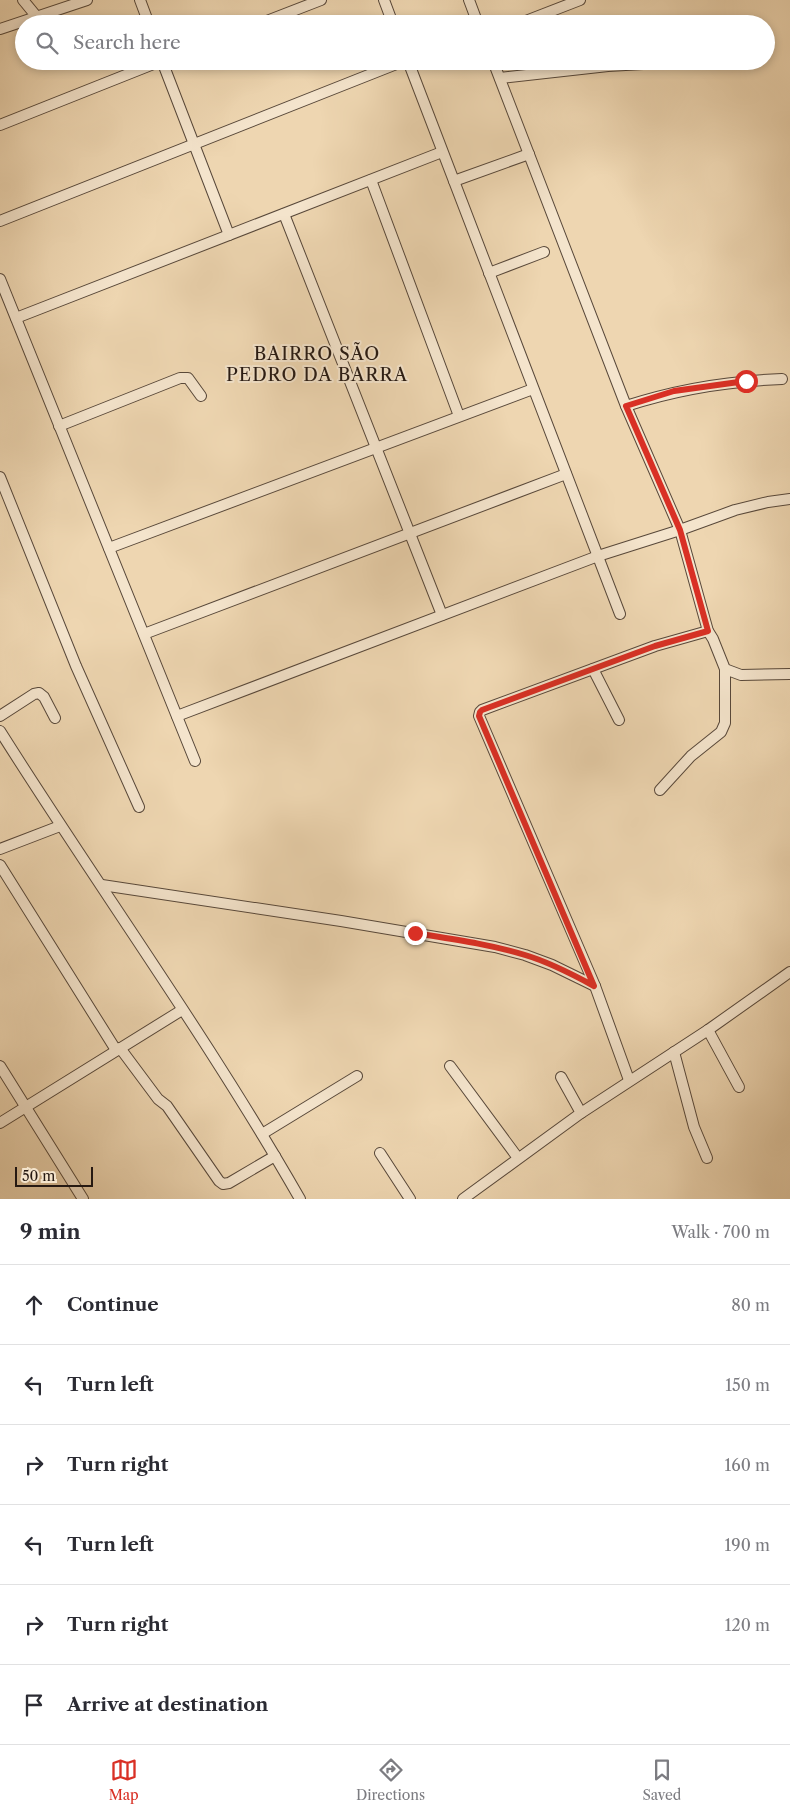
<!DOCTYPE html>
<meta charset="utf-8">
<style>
body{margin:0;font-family:"Libre Caslon Text",serif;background:#f7f7f7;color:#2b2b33}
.scale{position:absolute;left:15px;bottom:12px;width:78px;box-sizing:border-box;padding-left:5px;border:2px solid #261912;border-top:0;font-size:14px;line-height:18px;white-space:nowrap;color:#261912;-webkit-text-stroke:4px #f4e4cc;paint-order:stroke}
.stop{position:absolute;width:15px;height:15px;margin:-11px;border:4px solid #d93025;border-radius:50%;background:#fff}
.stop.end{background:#d93025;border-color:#fff;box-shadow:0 1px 5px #0008}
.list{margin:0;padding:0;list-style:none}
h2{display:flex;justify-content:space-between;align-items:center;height:65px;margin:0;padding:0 20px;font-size:21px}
h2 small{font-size:16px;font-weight:400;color:#7c7c81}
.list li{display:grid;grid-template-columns:32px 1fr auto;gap:15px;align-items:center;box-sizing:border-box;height:80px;padding:0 20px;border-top:1px solid #e1e1e2}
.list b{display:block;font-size:19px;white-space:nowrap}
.list em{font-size:16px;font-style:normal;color:#7c7c81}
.icon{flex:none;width:28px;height:28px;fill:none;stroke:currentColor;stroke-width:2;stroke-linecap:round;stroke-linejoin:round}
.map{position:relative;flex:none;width:790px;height:1199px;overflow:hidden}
.search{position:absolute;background:#fff;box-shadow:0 2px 8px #0003;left:15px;right:15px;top:15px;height:55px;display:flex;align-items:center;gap:12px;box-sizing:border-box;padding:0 18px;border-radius:28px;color:#7c7c81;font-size:19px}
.sheet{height:545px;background:#fff}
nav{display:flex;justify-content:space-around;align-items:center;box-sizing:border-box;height:70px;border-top:1px solid #e1e1e2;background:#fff;font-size:14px;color:#7c7c81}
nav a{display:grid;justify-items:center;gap:2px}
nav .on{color:#d93025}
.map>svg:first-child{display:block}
</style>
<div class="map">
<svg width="790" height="1199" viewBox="0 0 790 1199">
<rect width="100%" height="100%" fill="#eed6b1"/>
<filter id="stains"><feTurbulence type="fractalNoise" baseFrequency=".004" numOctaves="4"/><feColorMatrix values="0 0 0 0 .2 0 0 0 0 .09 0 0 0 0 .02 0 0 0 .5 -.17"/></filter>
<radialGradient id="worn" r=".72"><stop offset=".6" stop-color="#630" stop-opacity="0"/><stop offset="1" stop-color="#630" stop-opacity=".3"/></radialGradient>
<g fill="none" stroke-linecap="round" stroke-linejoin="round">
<defs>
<g id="minor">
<path d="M23,0l14,17"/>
<path d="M140,0l9,24"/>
<path d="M384,0l9,24"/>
<path d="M469,0l9,24"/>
<path d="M259,24l62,-24"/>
<path d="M518,24l62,-24"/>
<path d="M0,29l87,-29"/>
<path d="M162,61l67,174"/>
<path d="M408,61l212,553"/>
<path d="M493,61l133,345 54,124 28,101 5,8 12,30 16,6 49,-1"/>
<path d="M500,78l108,-12 88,-5"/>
<path d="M0,125l161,-64"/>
<path d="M371,180l88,236"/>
<path d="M454,181l75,-27"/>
<path d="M284,214l158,401"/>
<path d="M0,221l404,-160"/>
<path d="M489,273l55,-21"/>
<path d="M0,279l195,482"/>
<path d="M16,318l426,-166"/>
<path d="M626,406c52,-17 101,-25 156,-27"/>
<path d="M59,426l121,-48h8l13,18"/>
<path d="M0,477l76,189 63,141"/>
<path d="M109,548l424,-159"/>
<path d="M144,634l422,-160"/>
<path d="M593,669l26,51"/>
<path d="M0,716l34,-22 5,-1 5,4 11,21"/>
<path d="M177,716l421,-160 82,-26 55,-20 33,-8 22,-3"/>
<path d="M0,731c99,157 208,307 300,468"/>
<path d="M660,790l31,-34 30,-24 4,-9v-54"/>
<path d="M0,849l60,-23"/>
<path d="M0,865l116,185"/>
<path d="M102,885l239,36 154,26 30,8 27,10 43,21"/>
<path d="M708,1030l31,57"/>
<path d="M120,1048l38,51 9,7 52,75 4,3 6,-1 46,-27"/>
<path d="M674,1052l20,75 13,31"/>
<path d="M0,1066l83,133"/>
<path d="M450,1066l68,92"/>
<path d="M561,1077l20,36"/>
<path d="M629,1080l-34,-94 -116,-270 1,-4 2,-2 173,-64 53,-15"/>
<path d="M0,1123l182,-113"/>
<path d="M262,1134l95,-58"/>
<path d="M380,1153l30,46"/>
<path d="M463,1199l118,-86 127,-83 82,-58"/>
</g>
</defs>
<use href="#minor" stroke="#58483a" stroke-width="12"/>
<use href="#minor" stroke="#f4e4cc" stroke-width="10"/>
</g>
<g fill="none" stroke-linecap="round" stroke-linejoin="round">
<path stroke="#d93025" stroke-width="6" d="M415,933c37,6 74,11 110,22 24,7 47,19 69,31l-115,-270 1,-4 2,-2 173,-64 53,-15 -28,-101 -54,-124 48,-15 72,-10"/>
</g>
<g text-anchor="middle" stroke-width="4" stroke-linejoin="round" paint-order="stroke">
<g font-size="18" letter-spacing="1" fill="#261912" stroke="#f4e4cc">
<text x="317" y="360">BAIRRO SÃO<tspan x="317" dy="21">PEDRO DA BARRA</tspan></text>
</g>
</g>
<rect width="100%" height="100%" filter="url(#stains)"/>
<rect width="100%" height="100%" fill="url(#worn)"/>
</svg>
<div class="scale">50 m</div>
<div class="stop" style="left:746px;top:381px"></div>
<div class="stop end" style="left:415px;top:933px"></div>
<div class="search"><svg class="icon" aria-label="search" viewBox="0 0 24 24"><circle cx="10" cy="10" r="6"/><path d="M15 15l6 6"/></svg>Search here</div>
</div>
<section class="sheet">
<h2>9 min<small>Walk · 700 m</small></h2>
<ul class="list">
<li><svg class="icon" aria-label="ahead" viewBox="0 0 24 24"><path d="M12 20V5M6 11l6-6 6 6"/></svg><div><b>Continue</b></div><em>80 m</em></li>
<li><svg class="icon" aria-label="left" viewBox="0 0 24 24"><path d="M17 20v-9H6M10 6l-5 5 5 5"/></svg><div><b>Turn left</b></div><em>150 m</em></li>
<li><svg class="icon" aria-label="right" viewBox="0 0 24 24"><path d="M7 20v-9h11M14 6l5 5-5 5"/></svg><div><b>Turn right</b></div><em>160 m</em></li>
<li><svg class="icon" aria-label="left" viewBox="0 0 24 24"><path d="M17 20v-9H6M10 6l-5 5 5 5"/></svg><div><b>Turn left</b></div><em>190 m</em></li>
<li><svg class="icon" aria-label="right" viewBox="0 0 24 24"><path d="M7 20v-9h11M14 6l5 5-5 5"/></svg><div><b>Turn right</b></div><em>120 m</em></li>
<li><svg class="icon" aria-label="arrive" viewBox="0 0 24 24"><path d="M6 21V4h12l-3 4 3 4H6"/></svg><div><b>Arrive at destination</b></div></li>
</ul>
</section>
<nav>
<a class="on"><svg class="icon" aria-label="map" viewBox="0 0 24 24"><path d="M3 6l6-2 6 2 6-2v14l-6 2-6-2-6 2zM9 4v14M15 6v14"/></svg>Map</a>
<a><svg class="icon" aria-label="directions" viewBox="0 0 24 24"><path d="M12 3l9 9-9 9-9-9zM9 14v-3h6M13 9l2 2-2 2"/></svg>Directions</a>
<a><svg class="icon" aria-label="saved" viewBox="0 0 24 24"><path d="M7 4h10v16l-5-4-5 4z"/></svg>Saved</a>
</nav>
